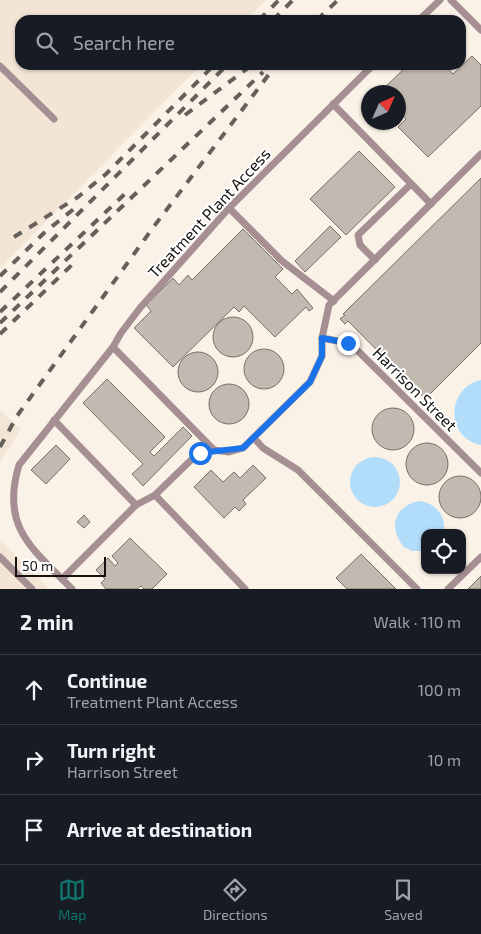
<!DOCTYPE html>
<meta charset="utf-8">
<style>
body{margin:0;font-family:"Exo 2",sans-serif;background:#20242c;color:#f1f3f6}
.controls{position:absolute;right:15px;bottom:15px;display:grid;overflow:hidden;border-radius:10px;box-shadow:0 1px 4px #0004}
.controls button{width:45px;height:45px;display:grid;place-items:center;padding:0;border:0;border-bottom:1px solid #363941;background:#171b24;color:#f1f3f6;font:25px sans-serif}
.compass{position:absolute;left:361px;top:85px;width:45px;height:45px;border-radius:50%;background:#171b24;box-shadow:0 1px 4px #0004;rotate:45deg}
.scale{position:absolute;left:15px;bottom:12px;width:91px;box-sizing:border-box;padding-left:5px;border:2px solid #14110e;border-top:0;font-size:14px;line-height:18px;white-space:nowrap;color:#14110e;-webkit-text-stroke:4px #fff;paint-order:stroke}
.stop{position:absolute;width:15px;height:15px;margin:-11px;border:4px solid #1a73e8;border-radius:50%;background:#fff}
.stop.end{background:#1a73e8;border-color:#fff;box-shadow:0 1px 5px #0008}
.list{margin:0;padding:0;list-style:none}
h2{display:flex;justify-content:space-between;align-items:center;height:65px;margin:0;padding:0 20px;font-size:21px}
h2 small{font-size:16px;font-weight:400;color:#9ea1a6}
.list li{display:grid;grid-template-columns:32px 1fr auto;gap:15px;align-items:center;box-sizing:border-box;height:70px;padding:0 20px;border-top:1px solid #363941}
.list b{display:block;font-size:19px;white-space:nowrap}
.list p{margin:0;font-size:16px;white-space:nowrap;color:#9ea1a6}
.list em{font-size:16px;font-style:normal;color:#9ea1a6}
.icon{flex:none;width:28px;height:28px;fill:none;stroke:currentColor;stroke-width:2;stroke-linecap:round;stroke-linejoin:round}
.map{position:relative;flex:none;width:481px;height:589px;overflow:hidden}
.search{position:absolute;background:#171b24;box-shadow:0 1px 4px #0004;left:15px;right:15px;top:15px;height:55px;display:flex;align-items:center;gap:12px;box-sizing:border-box;padding:0 18px;border-radius:15px;color:#9ea1a6;font-size:19px}
.sheet{height:275px;background:#171b24}
nav{display:flex;justify-content:space-around;align-items:center;box-sizing:border-box;height:70px;border-top:1px solid #363941;background:#171b24;font-size:14px;color:#9ea1a6}
nav a{display:grid;justify-items:center;gap:2px}
nav .on{color:#0f766e}
.map>svg:first-child{display:block}
</style>
<div class="map">
<svg width="481" height="589" viewBox="0 0 481 589">
<rect width="100%" height="100%" fill="#faf1e7"/>
<g fill="#f3e5d5">
<path d="M0,0h266l-20,20h-226v45h181l-201,203z"/>
<path d="M0,411l21,18 -21,33z"/>
<path d="M0,539l49,50h-49z"/>
</g>
<g fill="#b1dcfa">
<path d="M481,380v65c-36,-7 -35,-57 0,-65z"/>
<circle cx="375" cy="482" r="25"/>
<path d="M419,501c17,2 27,14 25,32h-19v18h-13l-8,-4c-16,-19 -10,-41 15,-46z"/>
</g>
<g fill="#c2b9b0" stroke="#797069">
<path d="M472,56l9,9v41l-53,51 -30,-30 8,-8 -8,-8v-19h-18l28,-27h40l-2,2 7,7z"/>
<path d="M359,151l36,36 -49,48 -36,-36z"/>
<path d="M481,178v165l-56,56 -77,-78 -3,3 -5,-5 5,-4 -2,-1z"/>
<path d="M330,226l11,11 -36,35 -10,-11z"/>
<path d="M243,229l40,40 -8,8 17,17 5,-5 16,19 -4,3 -3,-4 -31,30 -31,-31 -5,6 -5,-5 -61,60 -39,-39 17,-17 -5,-6 27,-27 6,7 9,-10 4,5z"/>
<circle cx="233" cy="337" r="20"/>
<circle cx="264" cy="369" r="20"/>
<circle cx="198" cy="372" r="20"/>
<path d="M107,379l58,58 -15,15 4,4 29,-29 9,9 -49,50 -11,-12 11,-10 -60,-61z"/>
<circle cx="229" cy="404" r="20"/>
<circle cx="393" cy="429" r="21"/>
<circle cx="427" cy="464" r="21"/>
<path d="M56,445l14,14 -24,25 -15,-14z"/>
<path d="M253,465l13,13 -23,22 3,4 -7,7 -4,-4 -11,11 -30,-31 17,-17 12,12 11,-10 6,6z"/>
<circle cx="460" cy="497" r="21"/>
<path d="M84,515l6,7 -6,6 -7,-6z"/>
<path d="M130,538l37,36 -15,15h-8l-3,-3 -4,3h-31l-5,-6 4,-4 -9,-9 12,-12 7,8 3,-3 -6,-7z"/>
<path d="M361,554l35,35h-49l-11,-11z"/>
<path d="M481,576v13h-13z"/>
</g>
<g fill="none" stroke-linecap="round" stroke-linejoin="round">
<g stroke="#a58f93" stroke-width="7">
<path d="M451,0l30,30"/>
<path d="M419,20l21,-20"/>
<path d="M0,66l54,53"/>
<path d="M333,104l98,100"/>
<path d="M229,208l53,53 52,40"/>
<path d="M375,260l-15,-15 -2,-10 53,-51"/>
<path d="M322,338l26,5 7,5 126,125"/>
<path d="M113,347l101,103"/>
<path d="M54,420l82,85"/>
<path d="M254,438l9,10 35,22 119,119"/>
<path d="M155,495l90,94"/>
<path d="M0,557l32,32"/>
<path d="M62,579l74,-74 19,-10 35,-34 10,-8 14,-3 15,2 14,-4 67,-66 12,-26v-18l7,-33 152,-151"/>
<path d="M72,589c-39,-40 -72,-61 -53,-124l94,-118 8,-14 19,-25 89,-100 144,-143"/>
<path d="M448,589l33,-32"/>
</g>
<g stroke="#65605b" stroke-width="4" stroke-dasharray="9 9" stroke-linecap="butt">
<path d="M259,20l20,-20"/>
<path d="M273,20l20,-20"/>
<path d="M317,20l21,-20"/>
<path d="M185,115l67,-50"/>
<path d="M14,237l64,-40 28,-23 108,-109"/>
<path d="M0,276l45,-44 35,-28"/>
<path d="M0,292l227,-227"/>
<path d="M0,312l129,-122"/>
<path d="M0,323l263,-251"/>
<path d="M0,334l77,-74"/>
<path d="M0,447l17,-31 135,-187 124,-164"/>
</g>
</g>
<g fill="none" stroke-linecap="round" stroke-linejoin="round">
<path stroke="#1a73e8" stroke-width="6" d="M200,453l43,-5 67,-66 12,-26v-18l26,5"/>
</g>
<g text-anchor="middle" stroke-width="4" stroke-linejoin="round" paint-order="stroke">
<g font-size="16" fill="#14110e" stroke="#fff">
<text transform="translate(209 213) rotate(-47)" y="6">Treatment Plant Access</text>
<text transform="translate(415 389) rotate(45)" y="6">Harrison Street</text>
</g>
</g>
</svg>
<div class="controls">
<button><svg class="icon" aria-label="locate" viewBox="0 0 24 24"><circle cx="12" cy="12" r="6"/><path d="M12 2v4M12 18v4M2 12h4M18 12h4"/></svg></button>
</div>
<svg class="compass" viewBox="-18 -18 36 36"><path d="M0-13l5 13h-10z" fill="#e53935"/><path d="M0 13l5-13h-10z" fill="#9ea1a6"/></svg>
<div class="scale">50 m</div>
<div class="stop" style="left:200px;top:453px"></div>
<div class="stop end" style="left:348px;top:343px"></div>
<div class="search"><svg class="icon" aria-label="search" viewBox="0 0 24 24"><circle cx="10" cy="10" r="6"/><path d="M15 15l6 6"/></svg>Search here</div>
</div>
<section class="sheet">
<h2>2 min<small>Walk · 110 m</small></h2>
<ul class="list">
<li><svg class="icon" aria-label="ahead" viewBox="0 0 24 24"><path d="M12 20V5M6 11l6-6 6 6"/></svg><div><b>Continue</b><p>Treatment Plant Access</p></div><em>100 m</em></li>
<li><svg class="icon" aria-label="right" viewBox="0 0 24 24"><path d="M7 20v-9h11M14 6l5 5-5 5"/></svg><div><b>Turn right</b><p>Harrison Street</p></div><em>10 m</em></li>
<li><svg class="icon" aria-label="arrive" viewBox="0 0 24 24"><path d="M6 21V4h12l-3 4 3 4H6"/></svg><div><b>Arrive at destination</b></div></li>
</ul>
</section>
<nav>
<a class="on"><svg class="icon" aria-label="map" viewBox="0 0 24 24"><path d="M3 6l6-2 6 2 6-2v14l-6 2-6-2-6 2zM9 4v14M15 6v14"/></svg>Map</a>
<a><svg class="icon" aria-label="directions" viewBox="0 0 24 24"><path d="M12 3l9 9-9 9-9-9zM9 14v-3h6M13 9l2 2-2 2"/></svg>Directions</a>
<a><svg class="icon" aria-label="saved" viewBox="0 0 24 24"><path d="M7 4h10v16l-5-4-5 4z"/></svg>Saved</a>
</nav>
